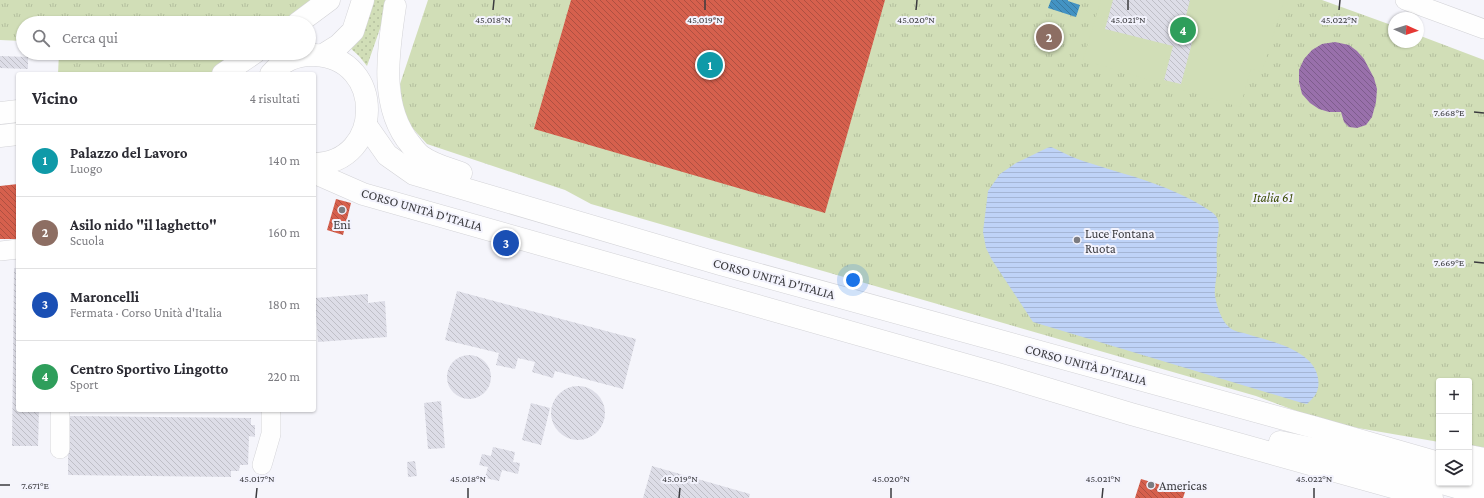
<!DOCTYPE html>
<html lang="it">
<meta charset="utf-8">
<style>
body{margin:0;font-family:"Crimson Pro",serif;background:#f7f7f7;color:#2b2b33}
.controls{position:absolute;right:12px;bottom:12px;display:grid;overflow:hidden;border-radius:4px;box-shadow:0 1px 3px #0004}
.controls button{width:36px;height:36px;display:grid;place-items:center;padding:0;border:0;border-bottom:1px solid #e1e1e2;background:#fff;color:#2b2b33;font:20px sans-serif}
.compass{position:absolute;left:1388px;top:12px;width:36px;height:36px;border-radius:50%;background:#fff;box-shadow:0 1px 3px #0004;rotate:93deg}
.you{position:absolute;left:853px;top:280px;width:14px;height:14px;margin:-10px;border:3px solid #fff;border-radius:50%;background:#1a73e8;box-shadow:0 0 0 6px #1a73e833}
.badge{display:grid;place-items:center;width:26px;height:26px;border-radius:50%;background:#7c7c81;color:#fff;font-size:13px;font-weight:700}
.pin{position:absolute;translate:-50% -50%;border:2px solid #fff;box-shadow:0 1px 4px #0006}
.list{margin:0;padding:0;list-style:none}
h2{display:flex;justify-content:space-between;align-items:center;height:52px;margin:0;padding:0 16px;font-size:17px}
h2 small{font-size:13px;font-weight:400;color:#7c7c81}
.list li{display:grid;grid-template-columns:26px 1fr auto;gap:12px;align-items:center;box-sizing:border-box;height:72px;padding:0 16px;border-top:1px solid #e1e1e2}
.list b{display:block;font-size:15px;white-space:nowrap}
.list p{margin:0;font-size:13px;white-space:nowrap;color:#7c7c81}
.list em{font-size:13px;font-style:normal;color:#7c7c81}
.icon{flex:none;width:22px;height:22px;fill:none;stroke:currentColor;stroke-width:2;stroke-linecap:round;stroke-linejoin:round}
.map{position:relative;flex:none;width:1484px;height:498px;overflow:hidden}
.search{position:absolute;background:#fff;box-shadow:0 1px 3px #0004;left:16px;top:16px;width:300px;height:44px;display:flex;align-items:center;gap:10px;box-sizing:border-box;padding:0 14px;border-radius:22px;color:#7c7c81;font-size:15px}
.panel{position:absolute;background:#fff;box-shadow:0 1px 3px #0004;left:16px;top:72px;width:300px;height:340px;border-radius:4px}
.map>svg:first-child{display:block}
</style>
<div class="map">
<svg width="1484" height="498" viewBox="0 0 1484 498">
<defs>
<pattern id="grass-dots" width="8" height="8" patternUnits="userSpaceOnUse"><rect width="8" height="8" fill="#d1deb7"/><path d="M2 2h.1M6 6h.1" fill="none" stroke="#b4bf9e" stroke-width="1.8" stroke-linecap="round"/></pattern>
<pattern id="park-tufts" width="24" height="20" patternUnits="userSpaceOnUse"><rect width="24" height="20" fill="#d1deb7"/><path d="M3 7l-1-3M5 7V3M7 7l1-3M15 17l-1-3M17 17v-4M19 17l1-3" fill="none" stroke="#b4bf9e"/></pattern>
<pattern id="water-rules" width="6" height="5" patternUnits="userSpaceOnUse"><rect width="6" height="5" fill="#bfd3f7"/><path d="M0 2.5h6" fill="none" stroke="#a5b6d5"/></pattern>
<pattern id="shops-back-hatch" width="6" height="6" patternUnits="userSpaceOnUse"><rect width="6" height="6" fill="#d6604d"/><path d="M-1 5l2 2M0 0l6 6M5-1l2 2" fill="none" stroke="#af5041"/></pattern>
<pattern id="offices-back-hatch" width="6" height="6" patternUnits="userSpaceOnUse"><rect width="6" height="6" fill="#9970ab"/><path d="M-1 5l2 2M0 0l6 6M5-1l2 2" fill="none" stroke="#7e5d8d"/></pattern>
<pattern id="schools-back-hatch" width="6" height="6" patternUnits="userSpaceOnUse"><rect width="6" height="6" fill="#4393c3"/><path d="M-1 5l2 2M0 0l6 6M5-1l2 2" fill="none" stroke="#3979a0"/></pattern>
<pattern id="building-back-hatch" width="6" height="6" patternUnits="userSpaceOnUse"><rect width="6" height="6" fill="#dddde7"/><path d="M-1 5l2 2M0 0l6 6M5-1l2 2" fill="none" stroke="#bfbfc7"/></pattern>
</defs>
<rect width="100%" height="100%" fill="#f5f5fb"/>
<path fill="url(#grass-dots)" d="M371,0h19l-23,66 -8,-10 -11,-10z"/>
<g fill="url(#park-tufts)">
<path d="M0,0h312l-32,23h-257v18l-23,-1z"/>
<path d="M428,0h894l72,26v16h24v-7l66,25v389l-15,-2v-66h-30v61l-110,-19 -73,-27 -665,-192 -26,-14 -138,-46 -23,-25 -4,-35z"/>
<path d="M59,53h180l-29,21h-152z"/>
</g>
<path fill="#d1deb7" d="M1101,0h183l-22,72 -11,-3 -11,38 -157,-47z"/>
<path fill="url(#water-rules)" d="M1051,147c7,3 13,6 19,9 9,4 20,7 29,10 32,10 60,17 91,33 8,4 16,9 23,14 10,8 4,21 4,32 -1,8 0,16 0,24 0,9 -3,18 -2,27 2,10 5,20 11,28 8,9 12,7 21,10 23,7 67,16 71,44 2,12 -2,18 -11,26l-5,-1 -269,-81 -41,-62 -6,-12 -3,-16 5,-41 12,-17 16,-11 31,-15z"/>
<g fill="url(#shops-back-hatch)">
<path d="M571,0h314l-60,213 -291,-84z"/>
<path d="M18,184v55h-18v-53z"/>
<path d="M336,199l15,4 -8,32 -16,-5z"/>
<path d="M1141,479l44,13 -2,6h-48z"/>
</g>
<path fill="url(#offices-back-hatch)" d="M1335,42l14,3 8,6 7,8 10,19 3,11 -1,13 -4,15 -6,8 -9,3 -8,-1 -5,-5 -3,-10h-12l-10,-3 -9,-6 -8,-9 -3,-12v-12l5,-11 8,-9 10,-6z"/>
<path fill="url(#schools-back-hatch)" d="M1051,0h17v1l12,4 -4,12 -28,-9z"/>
<g fill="url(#building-back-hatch)">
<path d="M1113,0h77l-9,35 12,4 -12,45 -17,-4 9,-34 -68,-17z"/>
<path d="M0,56l28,1v12l-28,-1z"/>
<path d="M14,268h4v142h21l-1,36h-26z"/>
<path d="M457,291l179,48 -13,50 -68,-18 -2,7 -21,-6 3,-10 -17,-4 -3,11 -19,-4 3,-12 -54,-13z"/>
<path d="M368,294v9l17,-2 2,36 -69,5 -3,-44z"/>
<circle cx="469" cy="377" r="22"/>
<circle cx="578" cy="413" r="27"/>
<path d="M441,401l4,47 -17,1 -4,-46z"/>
<path d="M531,403l19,5 -9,37 -19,-5z"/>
<path d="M68,416l183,2v7h4v12l-6,-1 -1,29h-8l-1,6h-8v6l-163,-2z"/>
<path d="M493,447l22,5 -2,10 7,1 -2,11 -16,-4 -3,11 -14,-3 3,-11 -9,-2 3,-11 9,2z"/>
<path d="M415,461l2,15 -9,1 -1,-15z"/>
<path d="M652,466l98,28 -1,4h-106z"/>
</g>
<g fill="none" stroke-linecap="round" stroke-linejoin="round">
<defs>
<g id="minor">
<path d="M1405,0l79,29"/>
<path d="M0,251l18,-2"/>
<path d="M60,410v39"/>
<path d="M262,465l9,-31v-24"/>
</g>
<g id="major">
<path d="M395,6c-7,46 -16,101 16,139 3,4 6,8 10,11 12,9 26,12 40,17"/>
<path d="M298,23l31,-23"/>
<path d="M323,55l16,-10 14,-14 10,-31"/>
<path d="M223,74l31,-21"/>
<path d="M271,74c11,-13 27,-20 44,-19 70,3 69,108 -1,109"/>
<path d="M0,113l18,-2"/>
<path d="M366,125l21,30 27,19 306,90 597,164 122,35"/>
<path d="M0,136l18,-2"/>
<path d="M314,171l8,5 41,18 635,180 133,40 301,84"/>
<path d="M1280,442l53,11 106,29"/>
<path d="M1469,456l15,3"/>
<path d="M1469,471l15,5"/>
<path d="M1442,483l42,12"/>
</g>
</defs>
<use href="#minor" stroke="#d3d3d7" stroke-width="20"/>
<use href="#major" stroke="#d3d3d7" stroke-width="23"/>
<use href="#minor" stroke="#fefefe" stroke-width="19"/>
<use href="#major" stroke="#fefefe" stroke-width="22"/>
</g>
<path fill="none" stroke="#3b3b3f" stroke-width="1.5" d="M493,10l1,-10M705,10v-10M916,10l1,-10M1128,10v-10M1339,10l1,-10M1474,112l10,1M1474,262l10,1M0,485h10M256,498l1,-10M468,498v-10M679,498l1,-10M891,498v-10M1102,498l1,-10M1314,498v-10"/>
<g fill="#7c7c81" stroke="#f3f3fd" stroke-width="1.5">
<circle cx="342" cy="210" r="4"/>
<circle cx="1077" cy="240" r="4"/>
<circle cx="1151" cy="485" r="4"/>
</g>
<g text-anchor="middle" stroke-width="4" stroke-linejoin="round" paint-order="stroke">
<g font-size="13" font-style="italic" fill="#3c4d05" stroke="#f3f3fd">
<text x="1273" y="202">Italia 61</text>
</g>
<g font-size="13" fill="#3b3b3f" stroke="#f3f3fd">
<text transform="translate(422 209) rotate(16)" y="5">CORSO UNITÀ D'ITALIA</text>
<text transform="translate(774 278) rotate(15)" y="5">CORSO UNITÀ D'ITALIA</text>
<text transform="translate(1086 364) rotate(15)" y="5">CORSO UNITÀ D'ITALIA</text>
</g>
<g font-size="13" fill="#3b3b3f" stroke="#f3f3fd" text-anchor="start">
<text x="342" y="229" text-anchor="middle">Eni</text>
<text x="1085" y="238">Luce Fontana<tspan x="1085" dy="15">Ruota</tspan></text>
<text x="1159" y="490">Americas</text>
</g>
</g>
<g font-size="10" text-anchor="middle" fill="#3b3b3f" stroke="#f3f3fd" stroke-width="4" stroke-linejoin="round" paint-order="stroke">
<text x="493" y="23">45.018°N</text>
<text x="705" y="23">45.019°N</text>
<text x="916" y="23">45.020°N</text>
<text x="1128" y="23">45.021°N</text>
<text x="1339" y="23">45.022°N</text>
<text x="1449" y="116">7.668°E</text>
<text x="1449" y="266">7.669°E</text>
<text x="257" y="482">45.017°N</text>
<text x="468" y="482">45.018°N</text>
<text x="680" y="482">45.019°N</text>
<text x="891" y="482">45.020°N</text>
<text x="1103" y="482">45.021°N</text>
<text x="1314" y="482">45.022°N</text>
<text x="35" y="489">7.671°E</text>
</g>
</svg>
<div class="controls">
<button>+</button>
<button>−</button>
<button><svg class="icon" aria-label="layers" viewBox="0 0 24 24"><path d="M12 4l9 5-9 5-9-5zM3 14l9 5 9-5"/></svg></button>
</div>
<svg class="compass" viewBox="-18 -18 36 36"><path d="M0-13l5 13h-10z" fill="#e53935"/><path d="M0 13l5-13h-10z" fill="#7c7c81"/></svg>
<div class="you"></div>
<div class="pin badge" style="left:710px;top:65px;background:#0f9aa8">1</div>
<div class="pin badge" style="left:1049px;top:37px;background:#8d6e63">2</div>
<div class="pin badge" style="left:506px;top:243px;background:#1a4fb4">3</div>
<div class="pin badge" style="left:1183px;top:30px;background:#2e9e5b">4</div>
<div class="search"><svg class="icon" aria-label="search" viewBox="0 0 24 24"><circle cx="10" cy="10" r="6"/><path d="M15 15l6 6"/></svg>Cerca qui</div>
<section class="panel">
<h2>Vicino<small>4 risultati</small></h2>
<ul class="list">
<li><span class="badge" style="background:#0f9aa8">1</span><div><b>Palazzo del Lavoro</b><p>Luogo</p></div><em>140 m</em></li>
<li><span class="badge" style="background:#8d6e63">2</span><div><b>Asilo nido &quot;il laghetto&quot;</b><p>Scuola</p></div><em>160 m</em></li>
<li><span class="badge" style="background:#1a4fb4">3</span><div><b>Maroncelli</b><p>Fermata · Corso Unità d'Italia</p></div><em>180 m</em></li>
<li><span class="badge" style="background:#2e9e5b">4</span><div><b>Centro Sportivo Lingotto</b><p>Sport</p></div><em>220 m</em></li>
</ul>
</section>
</div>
